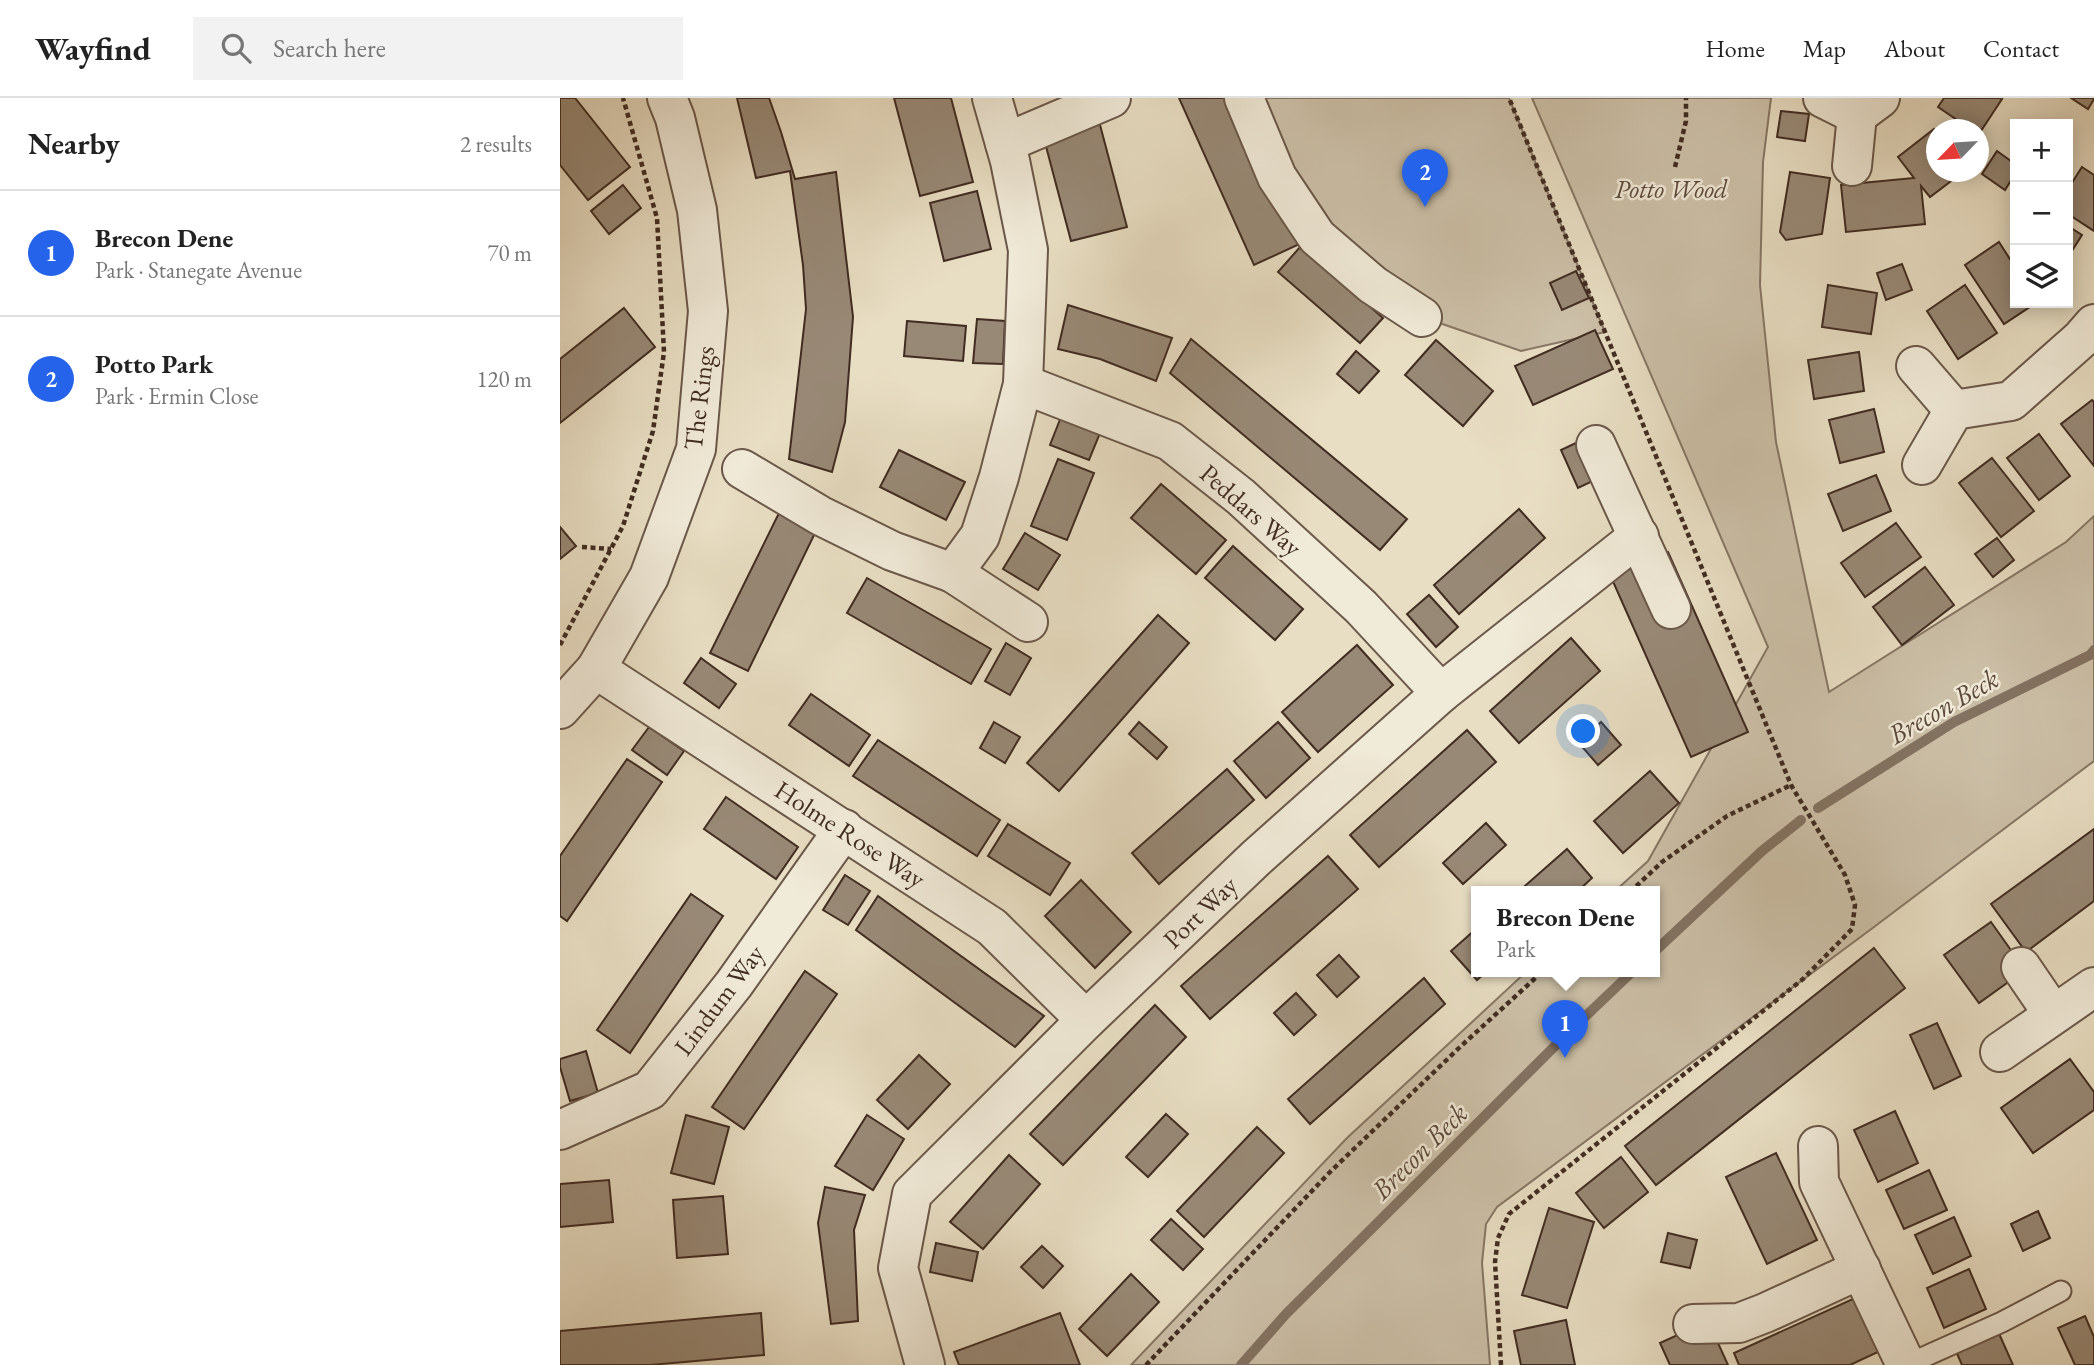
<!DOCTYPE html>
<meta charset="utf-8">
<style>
body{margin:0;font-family:"EB Garamond",serif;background:#f2f2f2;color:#222}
.controls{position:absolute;right:21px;top:21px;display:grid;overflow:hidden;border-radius:0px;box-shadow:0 4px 18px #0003}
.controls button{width:63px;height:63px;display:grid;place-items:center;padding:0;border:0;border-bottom:2px solid #e0e0e0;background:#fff;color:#222;font:35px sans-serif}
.compass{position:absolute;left:1366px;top:21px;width:63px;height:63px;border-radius:50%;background:#fff;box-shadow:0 4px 18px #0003;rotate:245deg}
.you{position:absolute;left:1024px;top:634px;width:24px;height:24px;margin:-18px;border:5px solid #fff;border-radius:50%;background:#1a73e8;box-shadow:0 0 0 10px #1a73e833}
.badge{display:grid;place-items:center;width:46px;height:46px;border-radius:50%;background:#2563eb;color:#fff;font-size:23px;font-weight:700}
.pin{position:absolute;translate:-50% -58px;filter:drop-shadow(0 2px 4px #0008)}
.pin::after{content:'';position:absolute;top:37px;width:24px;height:21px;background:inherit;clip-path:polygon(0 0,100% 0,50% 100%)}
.popup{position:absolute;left:911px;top:788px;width:189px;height:91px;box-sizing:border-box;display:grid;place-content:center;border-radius:0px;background:#fff;filter:drop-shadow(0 2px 5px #0005);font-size:23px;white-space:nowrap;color:#767676}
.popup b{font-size:26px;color:#222}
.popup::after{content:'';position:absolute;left:50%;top:100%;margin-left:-14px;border:14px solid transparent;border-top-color:#fff}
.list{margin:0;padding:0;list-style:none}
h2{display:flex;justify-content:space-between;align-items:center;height:91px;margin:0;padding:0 28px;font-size:30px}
h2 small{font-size:23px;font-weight:400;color:#767676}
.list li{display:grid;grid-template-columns:46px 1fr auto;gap:21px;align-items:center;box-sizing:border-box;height:126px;padding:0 28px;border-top:2px solid #e0e0e0}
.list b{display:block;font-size:26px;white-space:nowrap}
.list p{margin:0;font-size:23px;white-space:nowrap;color:#767676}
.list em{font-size:23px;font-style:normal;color:#767676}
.icon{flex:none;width:38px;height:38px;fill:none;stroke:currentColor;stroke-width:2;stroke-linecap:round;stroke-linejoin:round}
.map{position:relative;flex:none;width:1534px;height:1267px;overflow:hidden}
header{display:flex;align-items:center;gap:42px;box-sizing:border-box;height:98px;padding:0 35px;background:#fff;border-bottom:2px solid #e0e0e0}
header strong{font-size:33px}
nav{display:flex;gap:38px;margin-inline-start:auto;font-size:24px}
.search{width:490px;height:63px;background:#f2f2f2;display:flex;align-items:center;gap:18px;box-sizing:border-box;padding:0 24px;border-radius:0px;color:#767676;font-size:26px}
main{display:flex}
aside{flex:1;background:#fff}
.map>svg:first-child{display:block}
</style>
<header>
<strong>Wayfind</strong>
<div class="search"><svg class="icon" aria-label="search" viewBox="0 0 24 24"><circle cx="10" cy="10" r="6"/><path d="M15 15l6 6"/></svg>Search here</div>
<nav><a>Home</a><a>Map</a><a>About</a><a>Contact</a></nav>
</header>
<main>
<aside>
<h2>Nearby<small>2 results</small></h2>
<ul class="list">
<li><span class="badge">1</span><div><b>Brecon Dene</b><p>Park · Stanegate Avenue</p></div><em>70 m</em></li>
<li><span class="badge">2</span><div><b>Potto Park</b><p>Park · Ermin Close</p></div><em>120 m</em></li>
</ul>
</aside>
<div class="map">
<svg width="1534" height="1267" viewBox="0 0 1534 1267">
<rect width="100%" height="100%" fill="#e8dec3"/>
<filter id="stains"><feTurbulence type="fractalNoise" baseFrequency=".00286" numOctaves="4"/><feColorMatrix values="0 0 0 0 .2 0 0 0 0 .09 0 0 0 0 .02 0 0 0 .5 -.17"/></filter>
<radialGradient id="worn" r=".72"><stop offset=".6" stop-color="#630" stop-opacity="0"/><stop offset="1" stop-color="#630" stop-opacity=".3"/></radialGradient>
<g fill="#ccc0a8" stroke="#867665" stroke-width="2">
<path d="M684,0h265l96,234 -84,19 -99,-34 -49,-32z"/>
<path d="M972,0h239l-8,64 -3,123 16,157 53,250 237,-150 28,-26v245l-220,166 -377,280 -11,17 -4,39 8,102h-359l216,-227 179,-166h128v-80h-40l34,-31 120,-214z"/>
</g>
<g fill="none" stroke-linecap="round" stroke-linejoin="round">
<g stroke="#837262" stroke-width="10">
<path d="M1258,710l136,-86 136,-67 4,-5"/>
<path d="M1094,854l108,-101 39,-31"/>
<path d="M681,1267l45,-51 284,-283 62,-59"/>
</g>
</g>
<g fill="#988976" stroke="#412c22" stroke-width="2">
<path d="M0,0h15l55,69 -42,33 -28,-35z"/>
<path d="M177,0h32l12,34 14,47 41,-7 17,145 -8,105 -13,50 -43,-13 17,-150 -3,-44 -13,-94 -34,7z"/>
<path d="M334,0h57l22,84 -53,14z"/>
<path d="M619,0h61l66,143 -52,24z"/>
<path d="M1384,0h55l3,1 -23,35v-4h-7l-34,-23z"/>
<path d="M1511,0h23v1l-6,10z"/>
<path d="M1221,13l28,3 -4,27 -28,-4z"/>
<path d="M539,23l28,106 -56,14 -28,-106z"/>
<path d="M1374,31l3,4v39h26l-33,25 -9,-11 4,38 -79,8 -5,-47 73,-7 -16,-21z"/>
<path d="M1437,53l18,13v10l-10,16 -23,-16z"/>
<path d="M1522,69l12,8v56l-26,-17v-25z"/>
<path d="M1230,74l40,6 -8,56 -36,6 -6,-8z"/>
<path d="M63,87l18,23 -32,26 -18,-23z"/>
<path d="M417,93l14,58 -47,12 -14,-58z"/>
<path d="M1508,128l14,9 -14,22z"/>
<path d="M1439,144l16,25v36h21l-32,21 -39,-59z"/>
<path d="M741,148l82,72 -23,25 -82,-71z"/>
<path d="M1342,166l10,26 -26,10 -9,-27z"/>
<path d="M1016,173l13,27 -27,12 -12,-27z"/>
<path d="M1268,187l49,8 -6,41 -49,-7z"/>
<path d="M1405,187l32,48 -39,26 -31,-48z"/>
<path d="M508,207l104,33 -16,43 -56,-22 -42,-10z"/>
<path d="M64,210l31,39 -95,76v-64z"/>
<path d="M417,221l28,2 -2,43 -30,-1z"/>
<path d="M347,223l59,5 -3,35 -59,-5z"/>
<path d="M1035,232l18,39 -80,36 -18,-39z"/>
<path d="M631,241l216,180 -27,31 -210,-177z"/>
<path d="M876,242l57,51 -30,35 -58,-51z"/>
<path d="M796,253l23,20 -20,22 -22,-19z"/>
<path d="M1299,254l5,39 -50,8 -6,-39z"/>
<path d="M1532,302l2,2v64l-33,-42z"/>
<path d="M1314,311l10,43 -44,11 -11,-43z"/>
<path d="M501,319l39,16 -11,27 -39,-15z"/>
<path d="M1039,334l17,38 -38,18 -17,-38z"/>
<path d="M1479,336l31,42 -31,24 -32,-42z"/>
<path d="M339,352l66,32 -19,38 -66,-33z"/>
<path d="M1432,360l42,53 -33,26 -42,-54z"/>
<path d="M498,361l36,14 -27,67 -36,-14z"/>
<path d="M1316,377l15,36 -48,20 -15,-37z"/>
<path d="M601,386l65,56 -30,34 -65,-56z"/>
<path d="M959,411l26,29 -86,76 -25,-29z"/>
<path d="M219,415l37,18 -68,140 -38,-18z"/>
<path d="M1336,425l25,34 -56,40 -24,-34z"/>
<path d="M0,429l16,19 -16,13z"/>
<path d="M465,435l35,22 -22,35 -35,-21z"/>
<path d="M1437,440l17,22 -21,17 -18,-23z"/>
<path d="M673,448l70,63 -28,31 -70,-62z"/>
<path d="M1108,454l80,180 -57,25 -80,-180z"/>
<path d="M1365,469l29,38 -52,40 -29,-38z"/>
<path d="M307,480l124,71 -20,35 -124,-71z"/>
<path d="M869,497l29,32 -22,20 -29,-33z"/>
<path d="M598,517l31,28 -130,148 -32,-28z"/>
<path d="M1011,540l29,33 -81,72 -29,-32z"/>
<path d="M446,545l25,15 -21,37 -25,-14z"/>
<path d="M797,547l36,40 -75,67 -36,-40z"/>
<path d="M141,560l35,26 -17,24 -35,-25z"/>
<path d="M251,596l59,41 -21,31 -60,-41z"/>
<path d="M434,624l26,15 -15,26 -25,-15z"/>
<path d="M579,624l28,25 -10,12 -28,-25z"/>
<path d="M718,624l32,36 -44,40 -32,-37z"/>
<path d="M1041,624l20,23 -23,20 -20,-23z"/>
<path d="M89,629l35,24 -17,24 -35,-25z"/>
<path d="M907,632l29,32 -117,105 -29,-32z"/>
<path d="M318,642l122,80 -23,36 -124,-80z"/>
<path d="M67,661l35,23 -95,139 -7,-5v-60z"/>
<path d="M667,671l27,31 -95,84 -27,-31z"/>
<path d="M1090,673l29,32 -56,50 -29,-32z"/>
<path d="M166,699l72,50 -22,32 -72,-50z"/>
<path d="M926,725l20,22 -43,39 -20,-21z"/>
<path d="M448,726l62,39 -20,32 -62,-39z"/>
<path d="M1534,731v72l-68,51 -35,-48z"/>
<path d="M1007,751l25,29 -15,14h-59z"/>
<path d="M768,758l30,33 -148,130 -29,-33z"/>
<path d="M285,777l25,16 -22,34 -25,-15z"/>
<path d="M521,782l50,52 -36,36 -50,-52z"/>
<path d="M131,796l32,22 -93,137 -33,-23z"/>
<path d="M318,798l166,120 -29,31 -159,-117z"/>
<path d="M1431,824l34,48 -46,33 -35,-48z"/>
<path d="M916,831v43h10l-9,8 -26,-29z"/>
<path d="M1314,850l31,40 -249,197 -31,-39z"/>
<path d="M779,857l20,22 -22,20 -20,-22z"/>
<path d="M245,873l32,23 -93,135 -32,-22z"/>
<path d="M864,880l21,26 -135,120 -22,-25z"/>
<path d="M736,895l20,22 -22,20 -20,-22z"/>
<path d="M595,907l31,32 -123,128 -33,-31z"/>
<path d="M1377,925l24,53 -27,13 -24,-54z"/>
<path d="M26,953l12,42 -28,8 -10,-34v-8z"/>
<path d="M359,957l31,29 -42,45 -31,-29z"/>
<path d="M1510,961l24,33v18l-61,43 -32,-45z"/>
<path d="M1335,1013l23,52 -40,19 -24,-52z"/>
<path d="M606,1016l22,20 -40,43 -22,-20z"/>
<path d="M126,1017l43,12 -15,57 -43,-11z"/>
<path d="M307,1017l37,24 -31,51 -38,-24z"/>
<path d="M697,1029l27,26 -80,84 -27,-26z"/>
<path d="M1216,1055l41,87 -50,24 -41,-87z"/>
<path d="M449,1057l31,29 -57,65 -33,-27z"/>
<path d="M1061,1059l27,35 -44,36 -28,-35z"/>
<path d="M1369,1072l18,40 -43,19 -18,-39z"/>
<path d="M49,1082l4,42 -53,5v-43z"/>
<path d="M265,1089l40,8 -11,35 4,91 -27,3 -13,-101z"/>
<path d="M163,1098l5,58 -51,4 -4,-58z"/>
<path d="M989,1110l45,14 -27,86 -45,-13z"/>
<path d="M1478,1113l12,27 -27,13 -12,-27z"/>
<path d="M1394,1119l17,39 -38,18 -18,-39z"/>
<path d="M611,1121l32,30 -20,21 -32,-30z"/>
<path d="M1108,1135l29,7 -7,28 -29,-6z"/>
<path d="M376,1145l42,9 -6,29 -42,-9z"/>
<path d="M482,1148l21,20 -20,22 -22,-21z"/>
<path d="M1409,1171l17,40 -42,19 -17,-40z"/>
<path d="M571,1176l28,28 -52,54 -28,-27z"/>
<path d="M1295,1200l25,53 -30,14h-111l-5,-12z"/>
<path d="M201,1215l3,42 -114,10h-90v-34z"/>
<path d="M500,1215l20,52h-121l-5,-13z"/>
<path d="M1525,1218l9,21v28h-19l-17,-37z"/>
<path d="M1006,1222l9,45h-54l-7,-34z"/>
<path d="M1148,1223l20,44h-58l-10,-22z"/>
<path d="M1437,1231l16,36h-51l-7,-16z"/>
</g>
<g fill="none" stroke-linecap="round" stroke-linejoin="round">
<defs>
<path id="service" d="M1346,1267l96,-43 59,-31"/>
<g id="minor">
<path d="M684,0l33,79 40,60 56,48 49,32"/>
<path d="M1263,0l34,17"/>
<path d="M445,45l106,-45"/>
<path d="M1292,68l5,-51 23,-17"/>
<path d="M1356,268l38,44"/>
<path d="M463,286l147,57 71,56 120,110 80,86"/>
<path d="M1036,347l75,164"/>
<path d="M1362,367l32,-55 57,-9 70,-62 13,-15"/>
<path d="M182,371l79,47 71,35 61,22 27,-37 19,-59 24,-93 5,-134 -18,-89 -18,-63"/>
<path d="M393,475l75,49"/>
<path d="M36,571l396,258 94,93"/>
<path d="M1461,869l32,47"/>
<path d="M1440,954l94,-65"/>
<path d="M0,1032l90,-40 84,-106 110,-155"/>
<path d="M1258,1048l1,36 87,183"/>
<path d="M1133,1226l46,-1 26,-10 96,-44"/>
<path d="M365,1267l-27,-97 14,-74 174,-174 170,-162 185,-165 198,-157"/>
</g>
<path id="tertiary" d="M0,611l36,-40 53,-92 47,-128 12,-138 -11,-101 -22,-92 -8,-20"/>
</defs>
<use href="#service" stroke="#6b584a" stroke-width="23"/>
<use href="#minor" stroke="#6b584a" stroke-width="42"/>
<use href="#tertiary" stroke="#6b584a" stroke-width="42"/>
<g stroke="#412c22" stroke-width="4.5" stroke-dasharray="5 3.5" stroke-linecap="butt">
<path d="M1115,69l11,-46v-23"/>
<path d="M22,449l29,2"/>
<path d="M0,547l63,-119 30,-95 11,-79 -7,-134 -34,-120"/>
<path d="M1070,794l32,-30 65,-46 64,-31"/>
<path d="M586,1267l185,-194 129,-124 82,-75"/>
<path d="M941,1267l-6,-103 3,-24 11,-24 294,-235 49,-50 3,-24 -10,-30 -54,-90 -282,-687"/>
</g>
<use href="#service" stroke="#f0ead8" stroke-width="19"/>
<use href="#minor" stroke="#f0ead8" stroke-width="38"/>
<use href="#tertiary" stroke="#f0ead8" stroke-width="38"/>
</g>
<g text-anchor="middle" stroke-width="5" stroke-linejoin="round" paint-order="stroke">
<g font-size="26" font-style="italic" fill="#5d4a3d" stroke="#f0ead8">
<text x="1111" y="100">Potto Wood</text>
</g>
<g font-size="26" fill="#412c22" stroke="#f0ead8">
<text transform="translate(139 300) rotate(-83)" y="9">The Rings</text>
<text transform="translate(691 412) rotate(41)" y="9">Peddars Way</text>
<text transform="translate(290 736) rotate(33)" y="9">Holme Rose Way</text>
<text transform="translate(640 814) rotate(-44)" y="9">Port Way</text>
<text transform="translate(159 902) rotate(-53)" y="9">Lindum Way</text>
</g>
<g font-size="28" font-style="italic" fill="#5c493c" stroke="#f0ead8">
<text transform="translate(1383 608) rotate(-30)" y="10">Brecon Beck</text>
<text transform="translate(859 1053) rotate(-45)" y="10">Brecon Beck</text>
</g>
</g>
<rect width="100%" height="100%" filter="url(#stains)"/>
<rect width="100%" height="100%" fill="url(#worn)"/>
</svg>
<div class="controls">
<button>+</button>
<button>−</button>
<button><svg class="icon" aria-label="layers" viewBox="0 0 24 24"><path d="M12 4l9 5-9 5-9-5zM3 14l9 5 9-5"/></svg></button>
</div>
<svg class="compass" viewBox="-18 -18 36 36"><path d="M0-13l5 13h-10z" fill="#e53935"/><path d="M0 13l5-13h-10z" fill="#767676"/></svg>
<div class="you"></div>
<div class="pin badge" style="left:1005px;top:960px">1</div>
<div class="popup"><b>Brecon Dene</b>Park</div>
<div class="pin badge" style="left:865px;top:109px">2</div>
</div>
</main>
